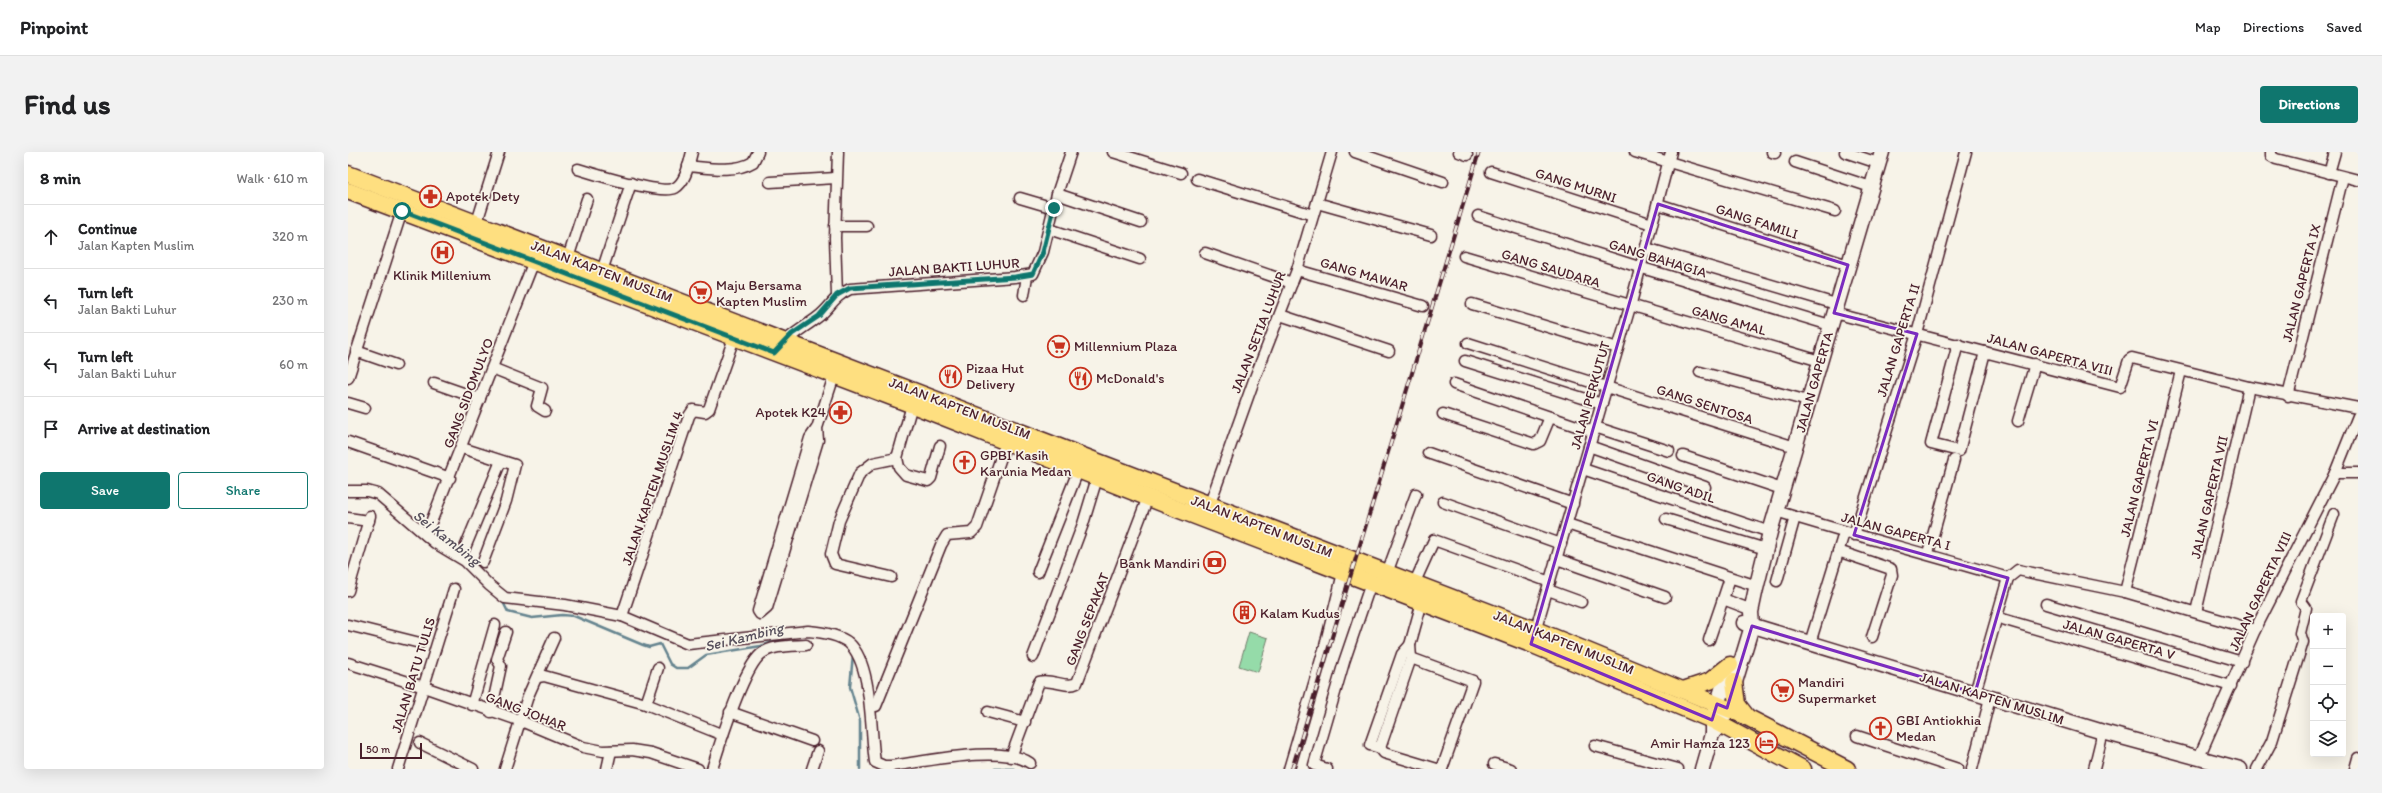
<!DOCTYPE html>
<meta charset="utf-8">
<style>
body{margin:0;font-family:Itim,sans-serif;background:#f2f2f2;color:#202124}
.controls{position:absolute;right:12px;bottom:12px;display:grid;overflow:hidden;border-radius:4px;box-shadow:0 4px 16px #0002}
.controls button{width:36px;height:36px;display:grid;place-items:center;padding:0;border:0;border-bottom:1px solid #e0e0e0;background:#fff;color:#202124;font:20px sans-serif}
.scale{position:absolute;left:12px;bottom:10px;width:62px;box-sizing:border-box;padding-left:4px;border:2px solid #4a1f2b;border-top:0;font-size:11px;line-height:14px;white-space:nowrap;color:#4a1f2b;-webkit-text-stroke:3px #f7f3e8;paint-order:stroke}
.stop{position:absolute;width:12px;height:12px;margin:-9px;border:3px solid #0f766e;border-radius:50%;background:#fff}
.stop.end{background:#0f766e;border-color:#fff;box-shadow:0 1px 4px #0008}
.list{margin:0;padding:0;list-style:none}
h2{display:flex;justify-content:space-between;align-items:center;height:52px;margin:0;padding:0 16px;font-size:17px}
h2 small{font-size:13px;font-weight:400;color:#757577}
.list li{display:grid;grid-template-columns:26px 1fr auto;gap:12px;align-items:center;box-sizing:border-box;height:64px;padding:0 16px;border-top:1px solid #e0e0e0}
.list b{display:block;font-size:15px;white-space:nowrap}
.list p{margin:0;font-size:13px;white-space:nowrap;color:#757577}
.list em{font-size:13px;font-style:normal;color:#757577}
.actions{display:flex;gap:8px;padding:12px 16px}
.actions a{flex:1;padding:9px 0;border:1px solid #0f766e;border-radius:4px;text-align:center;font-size:14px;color:#0f766e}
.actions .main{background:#0f766e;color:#fff}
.icon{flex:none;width:22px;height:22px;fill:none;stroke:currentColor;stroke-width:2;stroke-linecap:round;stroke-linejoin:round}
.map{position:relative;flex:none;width:2010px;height:617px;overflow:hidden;border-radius:4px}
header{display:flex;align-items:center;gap:24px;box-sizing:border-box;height:56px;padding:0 20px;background:#fff;border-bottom:1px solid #e0e0e0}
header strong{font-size:19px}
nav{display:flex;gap:22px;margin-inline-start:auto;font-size:14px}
.intro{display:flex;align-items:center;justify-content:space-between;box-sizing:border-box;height:96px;padding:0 24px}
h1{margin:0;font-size:28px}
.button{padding:10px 18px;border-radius:4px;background:#0f766e;color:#fff;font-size:14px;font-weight:700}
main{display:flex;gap:24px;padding:0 24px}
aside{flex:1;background:#fff;border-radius:4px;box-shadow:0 4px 16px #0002}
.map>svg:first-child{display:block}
</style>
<header>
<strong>Pinpoint</strong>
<nav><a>Map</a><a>Directions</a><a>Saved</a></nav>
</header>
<div class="intro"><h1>Find us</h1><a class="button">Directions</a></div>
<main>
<aside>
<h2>8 min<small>Walk · 610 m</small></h2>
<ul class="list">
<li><svg class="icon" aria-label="ahead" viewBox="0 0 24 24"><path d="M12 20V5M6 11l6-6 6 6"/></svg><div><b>Continue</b><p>Jalan Kapten Muslim</p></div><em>320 m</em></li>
<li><svg class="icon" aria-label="left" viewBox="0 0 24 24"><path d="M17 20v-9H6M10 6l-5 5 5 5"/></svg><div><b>Turn left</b><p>Jalan Bakti Luhur</p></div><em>230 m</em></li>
<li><svg class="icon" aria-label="left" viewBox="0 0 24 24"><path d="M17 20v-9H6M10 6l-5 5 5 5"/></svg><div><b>Turn left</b><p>Jalan Bakti Luhur</p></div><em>60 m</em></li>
<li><svg class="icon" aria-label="arrive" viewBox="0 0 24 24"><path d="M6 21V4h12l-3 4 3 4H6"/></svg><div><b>Arrive at destination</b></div></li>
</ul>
<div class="actions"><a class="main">Save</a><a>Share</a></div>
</aside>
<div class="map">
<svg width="2010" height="617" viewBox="0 0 2010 617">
<rect width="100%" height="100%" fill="#f7f3e8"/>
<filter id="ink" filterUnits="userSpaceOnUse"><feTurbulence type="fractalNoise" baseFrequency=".025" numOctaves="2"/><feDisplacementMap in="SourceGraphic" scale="8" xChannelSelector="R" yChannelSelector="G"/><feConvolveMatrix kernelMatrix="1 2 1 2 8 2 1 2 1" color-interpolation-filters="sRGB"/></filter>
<g filter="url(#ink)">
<path fill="#95dba9" stroke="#707d6a" d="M901,480l19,6 -10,34 -19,-6z"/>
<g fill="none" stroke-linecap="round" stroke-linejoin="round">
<g stroke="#65848f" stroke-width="2.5">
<path d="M154,448l6,12 24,6 30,-3 12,1 69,29 6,2 11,-3 10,20 6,4h12l18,-13 55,-9 24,-8"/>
<path d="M505,502l-3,33 10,34v48"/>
<path d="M647,617h19"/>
</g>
<defs>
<g id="street">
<path d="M765,0l68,21"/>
<path d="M1007,0l88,30"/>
<path d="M1111,0l8,3"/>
<path d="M1287,0l200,59"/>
<path d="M1424,0l3,1"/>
<path d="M1497,0l33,11"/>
<path d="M1923,0v4l5,3 82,21"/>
<path d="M1447,10l76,25"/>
<path d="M340,14c20,2 47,7 65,-4l5,-10"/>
<path d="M230,17c16,5 85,26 97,19 11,-6 14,-25 17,-36"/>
<path d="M1143,20l161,52"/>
<path d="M1981,21l6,-21"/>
<path d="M849,27l116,36"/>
<path d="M422,30l66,-4"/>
<path d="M709,42l84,28"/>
<path d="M672,46l34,10"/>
<path d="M969,51l114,32"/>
<path d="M1310,52l190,61"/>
<path d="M1130,64l161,51 191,58"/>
<path d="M129,70l22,-70"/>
<path d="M487,74h32"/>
<path d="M701,77l91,30"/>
<path d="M1298,96l190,56"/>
<path d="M857,101l87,30"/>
<path d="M1116,104l356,105"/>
<path d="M220,106l19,-59"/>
<path d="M949,118l126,36"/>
<path d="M254,119l29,-88"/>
<path d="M489,143l-2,-57 3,-86"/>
<path d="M676,143l3,-19"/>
<path d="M1124,152l146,44"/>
<path d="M1486,161l286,74 9,-27 3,-2 117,29 109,21"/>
<path d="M932,163l109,36"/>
<path d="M1120,191l327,104"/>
<path d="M1610,192l-27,100 28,7 26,-99"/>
<path d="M433,193c11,-11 24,-18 37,-28 13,-10 15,-20 32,-28l165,-12 18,-3 10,-22 14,-58 14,-42"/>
<path d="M8,199l40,14"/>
<path d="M1117,209l137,43"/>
<path d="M144,216l50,20 -5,18 8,5"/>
<path d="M1352,220l108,29"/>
<path d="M0,226l54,-167"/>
<path d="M86,231l46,16"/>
<path d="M1106,232l96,33"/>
<path d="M1940,244l55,-219"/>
<path d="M567,249l-5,11 -13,46 2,9 7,8 22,6 3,-3 9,-32"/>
<path d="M0,251l17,5"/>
<path d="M1095,262l91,30 6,-3 10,-24 44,15"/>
<path d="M1670,269l17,-57"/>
<path d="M1247,275l74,24"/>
<path d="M469,276l1,12 -51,168 -7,6 -2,-3 52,-173 7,-10 17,-52"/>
<path d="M0,290l102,36"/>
<path d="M1241,294l116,41"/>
<path d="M114,296l53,17 -9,36 -23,61"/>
<path d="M1080,301l145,51"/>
<path d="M1335,304l99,33"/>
<path d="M1235,317l187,63"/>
<path d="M1987,321h23"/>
<path d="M0,339h19l11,3 57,49 30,18 24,24 16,13 60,7 57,11 66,28 120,-13c13,1 30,3 41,12 24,22 21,88 26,119l9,4h7c32,-4 112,-22 139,-3"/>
<path d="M1095,350l118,42"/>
<path d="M860,357l46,-129 43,-110 35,-118"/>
<path d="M1428,359c77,24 155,44 232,67"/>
<path d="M0,366l21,3"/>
<path d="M1318,367l100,30"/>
<path d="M1219,372l190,62"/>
<path d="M78,383l108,-274"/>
<path d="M1506,383l63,-201 49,-182"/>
<path d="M116,398l37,-89"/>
<path d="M1490,399l53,18 1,6 -20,62"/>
<path d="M1580,401l26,-93"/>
<path d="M1209,407l108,38"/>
<path d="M690,420l40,-101"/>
<path d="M1039,421l29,-79"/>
<path d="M543,425l-56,-13 -4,-10 8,-33 21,-48 13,-10 24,-5"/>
<path d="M1382,426l-7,21 29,11"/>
<path d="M1429,429l18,-64"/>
<path d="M1066,432l20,-44 116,42"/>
<path d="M1200,438l33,12"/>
<path d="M0,439l22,-75"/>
<path d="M1777,440l56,-221"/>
<path d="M1698,452l196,58"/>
<path d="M1848,460l53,-225"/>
<path d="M274,464l67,-200 4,-6 12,2 4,-3 25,-71"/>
<path d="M1651,466l232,68"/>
<path d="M0,473l72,18"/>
<path d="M1186,483l96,-328 41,-155"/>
<path d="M1361,488l14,-41"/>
<path d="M1462,491l34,-110"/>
<path d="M1062,493l-8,9 -32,91 10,3 4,5 53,16"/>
<path d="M685,505l50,-133 14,-46"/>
<path d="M1063,506l62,23 -31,88"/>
<path d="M0,511l76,24 97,34 62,26 20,4 29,-1 19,3 47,16"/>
<path d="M190,525l6,-1 102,28 77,31"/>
<path d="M1627,541l33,-115 10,-8 107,22 130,38"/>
<path d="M298,552l12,-36"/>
<path d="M124,553l23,-80"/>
<path d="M528,554l65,-161 6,-10 24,-2 6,-6 31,-90"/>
<path d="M143,560l10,-46 -4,-7 9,-27"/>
<path d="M382,560l82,29"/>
<path d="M640,560l37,10"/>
<path d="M1509,584l101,33"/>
<path d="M72,591l53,26"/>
<path d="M1247,594l83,23"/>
<path d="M1032,596l31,-90 -1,-13 12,-43"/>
<path d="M663,605l28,-75c12,-4 27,7 38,1l71,-186"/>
<path d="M1851,605l56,-127 80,-157 23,-57"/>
<path d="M1146,612l17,5"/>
<path d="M50,617l56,-180"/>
<path d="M157,617l23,-73 26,-58"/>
<path d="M259,617l4,-18"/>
<path d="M364,617c8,-25 30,-99 49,-115 11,-9 31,-8 45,-9"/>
<path d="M464,617l6,-18"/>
<path d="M941,617l36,-123 18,-73"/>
<path d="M979,617l-13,-4 30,-103 27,-79"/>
<path d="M1624,617l18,-71"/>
<path d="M1746,617l9,-37"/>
<path d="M1909,617l15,-28 31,-99 -3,-9 6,-25 -5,-7 33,-87"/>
<path d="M2007,617l3,-11"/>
</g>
<g id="secondary">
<path d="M1396,471l359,109 137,37"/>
<path d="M1384,540l20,-66 -1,-14 4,-19 15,-61 112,-380"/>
<path d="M1364,582l9,-10 3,-8"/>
<path d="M1354,617l10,-35v-14l17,-52"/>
</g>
<g id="primary">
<path d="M0,22l1188,456 207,85 104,54"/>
<path d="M0,39l565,214 264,104 354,135 181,76 91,49"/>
<path d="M1386,530l3,22 10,13"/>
<path d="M1335,538l27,-9 20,-16"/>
</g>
</defs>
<use href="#street" stroke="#4a1f2b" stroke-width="13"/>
<use href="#secondary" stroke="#4a1f2b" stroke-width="17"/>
<use href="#primary" stroke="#4a1f2b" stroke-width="19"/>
<use href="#street" stroke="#f7f3e8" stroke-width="10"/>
<use href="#secondary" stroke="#f7f3e8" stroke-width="14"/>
<use href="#primary" stroke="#fedf80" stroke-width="16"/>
<defs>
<path id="rail" d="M944,617l187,-617"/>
</defs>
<use href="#rail" stroke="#4a1f2b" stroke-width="4"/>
<use href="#rail" stroke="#f7f3e8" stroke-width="2.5" stroke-dasharray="8" stroke-linecap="butt"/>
</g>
</g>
<g fill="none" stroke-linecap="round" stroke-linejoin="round" filter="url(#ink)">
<path stroke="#0f766e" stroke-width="5" d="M54,59l372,142 18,-19 27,-18 18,-21 13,-7 165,-11 18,-3 10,-22 11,-44"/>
</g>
<path fill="none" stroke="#7b2cbf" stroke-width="3" stroke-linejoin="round" d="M1310,52l190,61 -14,48 83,21 -63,201 154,43 -33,115 -223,-67 -25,82 -10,-4 -5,16 -181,-76z"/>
<defs>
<symbol id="pharmacy-ring" viewBox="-11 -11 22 22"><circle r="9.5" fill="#f7f3e8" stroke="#c8321e" stroke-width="1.5"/><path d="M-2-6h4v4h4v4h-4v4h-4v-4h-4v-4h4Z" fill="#c8321e"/></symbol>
<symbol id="hospital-ring" viewBox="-11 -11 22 22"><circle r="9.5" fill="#f7f3e8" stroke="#c8321e" stroke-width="1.5"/><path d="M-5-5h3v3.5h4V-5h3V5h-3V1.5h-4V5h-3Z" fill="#c8321e"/></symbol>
<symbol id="supermarket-ring" viewBox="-11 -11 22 22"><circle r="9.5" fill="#f7f3e8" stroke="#c8321e" stroke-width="1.5"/><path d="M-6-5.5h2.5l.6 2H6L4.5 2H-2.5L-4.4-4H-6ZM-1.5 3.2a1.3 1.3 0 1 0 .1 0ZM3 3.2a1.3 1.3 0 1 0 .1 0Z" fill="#c8321e"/></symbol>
<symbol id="restaurant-ring" viewBox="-11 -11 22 22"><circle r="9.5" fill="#f7f3e8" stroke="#c8321e" stroke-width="1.5"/><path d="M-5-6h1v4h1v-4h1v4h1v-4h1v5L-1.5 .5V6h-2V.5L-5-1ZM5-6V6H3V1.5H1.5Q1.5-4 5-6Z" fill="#c8321e"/></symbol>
<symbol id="church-ring" viewBox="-11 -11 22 22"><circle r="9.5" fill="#f7f3e8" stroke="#c8321e" stroke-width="1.5"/><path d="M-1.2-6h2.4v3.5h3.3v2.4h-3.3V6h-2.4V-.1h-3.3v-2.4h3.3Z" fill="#c8321e"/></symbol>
<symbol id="bank-ring" viewBox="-11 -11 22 22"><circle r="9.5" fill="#f7f3e8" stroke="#c8321e" stroke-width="1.5"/><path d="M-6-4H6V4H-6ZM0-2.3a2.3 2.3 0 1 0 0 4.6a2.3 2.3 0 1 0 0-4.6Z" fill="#c8321e"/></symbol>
<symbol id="building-ring" viewBox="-11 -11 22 22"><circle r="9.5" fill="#f7f3e8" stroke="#c8321e" stroke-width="1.5"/><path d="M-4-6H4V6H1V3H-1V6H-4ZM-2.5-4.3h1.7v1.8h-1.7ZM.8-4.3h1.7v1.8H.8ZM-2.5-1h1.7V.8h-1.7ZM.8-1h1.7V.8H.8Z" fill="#c8321e"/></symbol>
<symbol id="hotel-ring" viewBox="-11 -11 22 22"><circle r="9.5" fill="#f7f3e8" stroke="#c8321e" stroke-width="1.5"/><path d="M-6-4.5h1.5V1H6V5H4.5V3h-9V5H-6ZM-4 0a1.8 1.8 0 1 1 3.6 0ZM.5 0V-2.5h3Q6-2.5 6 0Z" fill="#c8321e"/></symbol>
</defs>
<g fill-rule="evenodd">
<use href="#pharmacy-ring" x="70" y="32" width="25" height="25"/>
<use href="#hospital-ring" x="82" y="88" width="25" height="25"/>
<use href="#supermarket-ring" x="340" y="128" width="25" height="25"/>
<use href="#supermarket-ring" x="698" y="182" width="25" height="25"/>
<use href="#restaurant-ring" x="590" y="212" width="25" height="25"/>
<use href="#restaurant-ring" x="720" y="214" width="25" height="25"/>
<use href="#pharmacy-ring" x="480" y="248" width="25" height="25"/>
<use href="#church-ring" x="604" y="298" width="25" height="25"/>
<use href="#bank-ring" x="854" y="398" width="25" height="25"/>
<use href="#building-ring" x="884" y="448" width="25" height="25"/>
<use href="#supermarket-ring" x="1422" y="526" width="25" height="25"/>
<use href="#church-ring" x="1520" y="564" width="25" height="25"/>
<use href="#hotel-ring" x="1406" y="578" width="25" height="25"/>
</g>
<g text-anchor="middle" stroke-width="3.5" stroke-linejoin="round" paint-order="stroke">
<g font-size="14" fill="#4a1f2b" stroke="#f7f3e8">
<text transform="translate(1228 33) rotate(18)" y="5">GANG MURNI</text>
<text transform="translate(1409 69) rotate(18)" y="5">GANG FAMILI</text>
<text transform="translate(1310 106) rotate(17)" y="5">GANG BAHAGIA</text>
<text transform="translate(606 115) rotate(-4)" y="5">JALAN BAKTI LUHUR</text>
<text transform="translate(1203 116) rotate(17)" y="5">GANG SAUDARA</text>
<text transform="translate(254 119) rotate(21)" y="5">JALAN KAPTEN MUSLIM</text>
<text transform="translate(1016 122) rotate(16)" y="5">GANG MAWAR</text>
<text transform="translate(1953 131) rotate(-76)" y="5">JALAN GAPERTA IX</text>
<text transform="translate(1381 168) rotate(16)" y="5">GANG AMAL</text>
<text transform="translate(910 180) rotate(-69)" y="5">JALAN SETIA LUHUR</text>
<text transform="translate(1550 188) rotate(-73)" y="5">JALAN GAPERTA II</text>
<text transform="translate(1702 202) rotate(15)" y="5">JALAN GAPERTA VIII</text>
<text transform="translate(1466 230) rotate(-74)" y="5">JALAN GAPERTA</text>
<text transform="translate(120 241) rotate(-69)" y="5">GANG SIDOMULYO</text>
<text transform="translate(1242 243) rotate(-74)" y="5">JALAN PERKUTUT</text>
<text transform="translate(1357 252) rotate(18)" y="5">GANG SENTOSA</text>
<text transform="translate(612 256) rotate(21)" y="5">JALAN KAPTEN MUSLIM</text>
<text transform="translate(1791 326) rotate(-76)" y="5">JALAN GAPERTA VI</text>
<text transform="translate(1333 335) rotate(19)" y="5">GANG ADIL</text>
<text transform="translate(304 336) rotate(-71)" y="5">JALAN KAPTEN MUSLIM 4</text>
<text transform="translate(1861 345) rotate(-77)" y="5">JALAN GAPERTA VII</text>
<text transform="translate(914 374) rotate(21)" y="5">JALAN KAPTEN MUSLIM</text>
<text transform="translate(1548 379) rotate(15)" y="5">JALAN GAPERTA I</text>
<text transform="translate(1912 439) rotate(-65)" y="5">JALAN GAPERTA VIII</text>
<text transform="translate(739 467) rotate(-69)" y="5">GANG SEPAKAT</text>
<text transform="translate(1771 487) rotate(16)" y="5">JALAN GAPERTA V</text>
<text transform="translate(1216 490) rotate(22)" y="5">JALAN KAPTEN MUSLIM</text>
<text transform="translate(65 523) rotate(-73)" y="5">JALAN BATU TULIS</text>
<text transform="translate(1644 546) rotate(17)" y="5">JALAN KAPTEN MUSLIM</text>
<text transform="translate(178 559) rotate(21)" y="5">GANG JOHAR</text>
</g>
<g font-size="14" fill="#4a1f2b" stroke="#f7f3e8" text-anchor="start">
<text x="98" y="49">Apotek Dety</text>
<text x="94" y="128" text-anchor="middle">Klinik Millenium</text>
<text x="368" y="138">Maju Bersama<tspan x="368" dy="16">Kapten Muslim</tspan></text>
<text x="726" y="199">Millennium Plaza</text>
<text x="618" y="221">Pizaa Hut<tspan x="618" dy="16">Delivery</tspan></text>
<text x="748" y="231">McDonald's</text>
<text x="478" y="265" text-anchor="end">Apotek K24</text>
<text x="632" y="308">GPBI Kasih<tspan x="632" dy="16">Karunia Medan</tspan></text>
<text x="852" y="416" text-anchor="end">Bank Mandiri</text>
<text x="912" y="466">Kalam Kudus</text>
<text x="1450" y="535">Mandiri<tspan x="1450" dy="16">Supermarket</tspan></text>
<text x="1548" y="573">GBI Antiokhia<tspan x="1548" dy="16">Medan</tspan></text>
<text x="1402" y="596" text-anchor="end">Amir Hamza 123</text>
</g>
<g font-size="15" font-style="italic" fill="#58515d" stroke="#f7f3e8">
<text transform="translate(99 386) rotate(38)" y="5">Sei Kambing</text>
<text transform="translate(396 485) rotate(-14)" y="5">Sei Kambing</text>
</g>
</g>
</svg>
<div class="controls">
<button>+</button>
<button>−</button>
<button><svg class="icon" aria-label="locate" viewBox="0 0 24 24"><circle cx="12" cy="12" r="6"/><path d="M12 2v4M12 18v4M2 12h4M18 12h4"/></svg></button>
<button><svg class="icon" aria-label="layers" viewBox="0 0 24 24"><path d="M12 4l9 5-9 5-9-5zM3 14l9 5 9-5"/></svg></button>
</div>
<div class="scale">50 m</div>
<div class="stop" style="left:54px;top:59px"></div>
<div class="stop end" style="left:706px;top:56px"></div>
</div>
</main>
